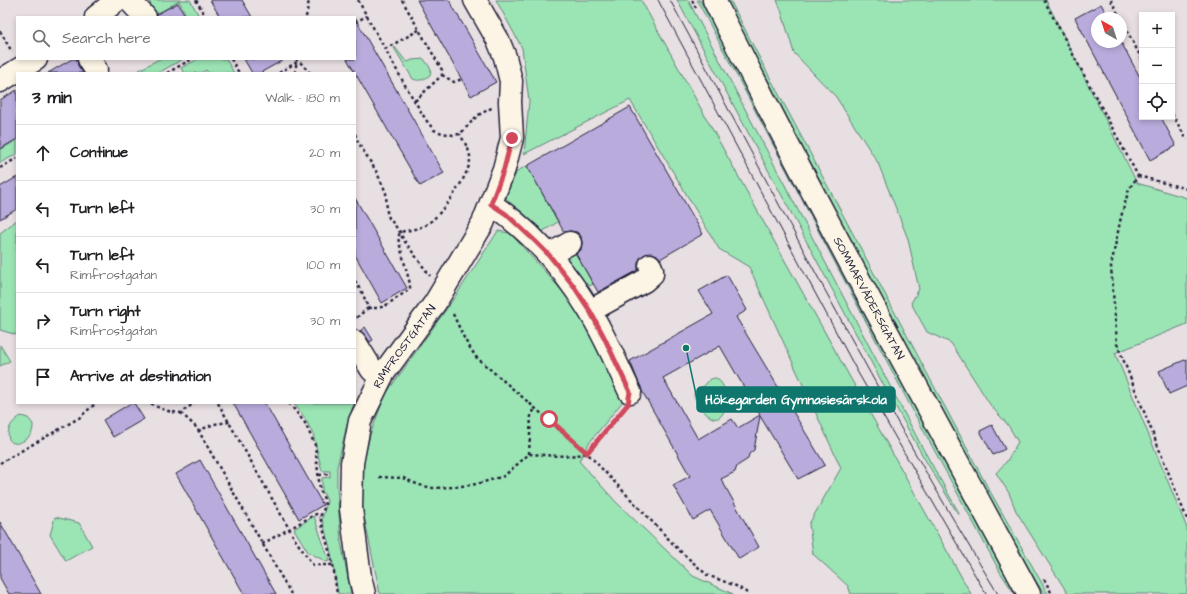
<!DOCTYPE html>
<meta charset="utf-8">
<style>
body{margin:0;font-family:"Architects Daughter",sans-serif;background:#f6f6f6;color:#202124}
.controls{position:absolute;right:12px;top:12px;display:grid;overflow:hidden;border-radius:0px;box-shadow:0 2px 6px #0003}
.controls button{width:36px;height:36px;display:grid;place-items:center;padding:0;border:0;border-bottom:1px solid #e0e0e0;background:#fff;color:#202124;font:20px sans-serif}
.compass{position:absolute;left:1091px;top:12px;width:36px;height:36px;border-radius:50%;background:#fff;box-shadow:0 2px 6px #0003;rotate:321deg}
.stop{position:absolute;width:12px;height:12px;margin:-9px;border:3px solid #d1495b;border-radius:50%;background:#fff}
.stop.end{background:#d1495b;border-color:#fff;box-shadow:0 1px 4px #0008}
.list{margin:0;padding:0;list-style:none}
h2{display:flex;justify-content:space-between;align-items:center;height:52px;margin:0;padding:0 16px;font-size:17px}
h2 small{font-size:13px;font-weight:400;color:#757577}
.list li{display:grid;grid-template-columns:26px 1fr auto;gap:12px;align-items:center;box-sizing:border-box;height:56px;padding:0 16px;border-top:1px solid #e0e0e0}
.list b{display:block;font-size:15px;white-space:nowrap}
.list p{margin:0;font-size:13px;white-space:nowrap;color:#757577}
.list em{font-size:13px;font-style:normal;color:#757577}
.icon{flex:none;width:22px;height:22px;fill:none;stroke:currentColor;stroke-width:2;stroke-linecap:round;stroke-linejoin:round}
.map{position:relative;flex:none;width:1187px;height:594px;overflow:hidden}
.search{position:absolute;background:#fff;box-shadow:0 2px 6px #0003;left:16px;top:16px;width:340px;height:44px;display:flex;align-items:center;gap:10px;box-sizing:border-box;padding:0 14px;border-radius:0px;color:#757577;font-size:15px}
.panel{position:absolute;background:#fff;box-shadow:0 2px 6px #0003;left:16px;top:72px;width:340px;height:332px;border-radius:0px}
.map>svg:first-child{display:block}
</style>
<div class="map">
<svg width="1187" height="594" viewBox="0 0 1187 594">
<rect width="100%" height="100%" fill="#e8dfe2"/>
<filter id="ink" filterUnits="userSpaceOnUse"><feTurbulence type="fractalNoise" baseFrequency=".025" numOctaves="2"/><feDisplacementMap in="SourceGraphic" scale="8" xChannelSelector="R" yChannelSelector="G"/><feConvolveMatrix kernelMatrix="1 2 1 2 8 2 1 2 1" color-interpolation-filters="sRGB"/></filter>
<g filter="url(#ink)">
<g fill="#9be4b4" stroke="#5e8378">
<path d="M149,0h41l9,16 -12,1 -8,-16 -22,13 -3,-2z"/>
<path d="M496,0h145l143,259 187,335h-120l-3,-8 -35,-32 -4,-30 32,-56 -92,-201 -30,-18 -89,-149 -106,54 5,-53 -7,-53z"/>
<path d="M677,0h11l234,447 36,64 1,3h-1l-34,-56 -47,-85z"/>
<path d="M697,0h3l215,407 101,187 -2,-1 -14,-21 -88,-163z"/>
<path d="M722,0h8l28,55 229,431 61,108h-4l-57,-91z"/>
<path d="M777,0h269l91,183 50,15v126l-72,29 72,175v66h-119l-52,-83 -7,-18 -13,-20 11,-12 11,-19 -10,-17 -17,-19 -40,-63 -24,-11 -16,-29 8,-14 -11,-50 -30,-76 -42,-66 -42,-44 -13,-43z"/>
<path d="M395,47l9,12 4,3 4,-2 12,-1 7,10 -1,6c-4,4 -11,7 -17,4l-19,-31z"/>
<path d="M159,59h24l-25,14h-24z"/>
<path d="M198,59h28l8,14h-26l-2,-3 -5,3h-17l-3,-5z"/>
<path d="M17,140v14l-17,9v-13z"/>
<path d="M527,166l31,56 -18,11 -31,-30 -3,-6 1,-7 2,-1 8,-18z"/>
<path d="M17,220v115l-17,-5v-97z"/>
<path d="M498,231l12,2 64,71 48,86 1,11 -34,42 -10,18 37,41 77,74 40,18h-353l-17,-83 -3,-34 10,-42 15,-40 70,-98z"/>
<path d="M574,251l19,33 -1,1 -6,1 -20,-28v-1z"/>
<path d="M0,345l10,16 -10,5z"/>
<path d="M716,378c10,6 13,23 8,33 -9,22 -31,-11 -30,-17 1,-5 6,-6 10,-8 4,-4 5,-8 12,-8z"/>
<path d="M293,403h61l-8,26 -9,38v19l4,56 10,52h-13l-8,-46 -8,-29 5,-17 -1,-4 -4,-7v-13l8,-1v-6h-8l-9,-37 -10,-19z"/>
<path d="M21,416l7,2 5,6c0,8 -1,11 -8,16 -18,12 -25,-12 -4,-24z"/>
<path d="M314,516l15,45 -2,1 -19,-10 -14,-23z"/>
<path d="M55,517l24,6 13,23 -26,15 -16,-26z"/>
</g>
<g fill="#b9abdc" stroke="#22223b" fill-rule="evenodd">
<path d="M210,0h32l10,17h-32z"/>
<path d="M417,0h32l47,82 -25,14z"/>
<path d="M178,3l8,14h-29v-3z"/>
<path d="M1101,4l8,14h-12v24h24l21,39v36h19l15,29 -26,14 -75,-142z"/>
<path d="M355,18l89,155 -24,13 -73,-127h8z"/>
<path d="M72,59h5l1,7 5,7h-35z"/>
<path d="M244,59h41l-25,14h-8z"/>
<path d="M17,90v49l-17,10v-49z"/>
<path d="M630,107l73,127 -43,25 -3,-4 -5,-2 -7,1 -5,4 -2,6v5l-1,2 -39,21 -22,-38 5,-4 1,-7 -1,-7 -4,-4 -7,-1 -6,1 -37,-66z"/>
<path d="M17,177v32l-17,10v-32z"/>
<path d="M355,198l52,90 -25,15 -27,-48z"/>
<path d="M727,275l20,35 -11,7 89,148 -27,14 -38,-63 -6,34 -5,4 -1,5 -11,7 -2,6 -14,7 38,68 -20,12 -29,-49 -17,10 -20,-35 17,-9 -48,-85 -12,-30 83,-47 -14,-23zM720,346l40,69 -22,13 -6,-9 -34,20 -35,-61z"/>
<path d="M365,327l8,13 -3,2 -5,-7 -5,-4z"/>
<path d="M1187,359v27l-18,8 -10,-23z"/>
<path d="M131,403h3l10,16 -31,18 -10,-17z"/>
<path d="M233,403h32l58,102 -24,14z"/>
<path d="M992,425l13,24 -12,6 -13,-24z"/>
<path d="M200,460l30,53 46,81h-32l-68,-120z"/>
<path d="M0,522l41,72h-32l-9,-16z"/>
</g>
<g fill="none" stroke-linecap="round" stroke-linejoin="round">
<defs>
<g id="minor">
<path d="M129,0l16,17"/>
<path id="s1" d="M714,0c100,201 209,397 315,594"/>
<path d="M96,17l21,-17"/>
<path d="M89,59l7,11"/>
<path d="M0,81l36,-22"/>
<path d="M491,204c40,27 73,65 98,106 16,26 28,55 41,82"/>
<path d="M549,255l21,-12"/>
<path d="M590,311l54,-30 8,-7v-4l-2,-5"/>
<path d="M355,342l17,28 11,4"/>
<path id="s2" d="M364,594l-4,-17 -9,-68 1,-46 8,-42 23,-47 52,-71 48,-80 21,-54 8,-31 -2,-36 1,-21 -6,-24 -7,-17 -23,-40"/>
</g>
</defs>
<use href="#minor" stroke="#22223b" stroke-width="25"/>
<g stroke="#22223b" stroke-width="2.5" stroke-dasharray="3 3" stroke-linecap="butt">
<path d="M196,0l10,17"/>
<path d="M358,0l47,85 21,35 8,10 8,3 11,2 7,-1 17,-18 16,-9"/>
<path d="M402,0l40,70v5l-27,26"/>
<path d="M692,0l4,8"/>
<path d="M1044,0l94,176 -9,13 -8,28 -10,49 6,78 70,175"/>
<path d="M1111,0l9,18"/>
<path d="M306,17l3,-17"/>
<path d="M1121,20l21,39"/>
<path d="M355,22l12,-6"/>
<path d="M0,31l12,21"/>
<path d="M385,49l34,-19"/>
<path d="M231,59l8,14"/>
<path d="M167,73l25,-14"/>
<path d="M279,73l18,-11 4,1 9,10"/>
<path d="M295,73l2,-14"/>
<path d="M442,75l12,7 8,-3"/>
<path d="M1172,114l15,26"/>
<path d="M355,134l3,8 18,29 8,17 2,5 1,19 2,6 11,14 3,7 27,37"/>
<path d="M0,168l17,-10"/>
<path d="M1138,176l49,13"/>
<path d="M355,281l8,13 5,14 -13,11"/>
<path d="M368,308h10l7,-2 25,-17v-5l-12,-46 2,-6c10,-2 19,-3 27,-8 14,-8 42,-48 43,-64 1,-9 -6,-18 -10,-26"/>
<path d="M453,314l12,26 11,17 111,96 92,97 28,25 29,11 13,8"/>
<path d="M151,403c10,7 19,9 30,10l13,-10"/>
<path d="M218,403l78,138 17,24h20"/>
<path d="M289,403l16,20 10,22 5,45 4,9 1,7 -5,11 13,48 4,29"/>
<path d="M181,413l16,15 94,166"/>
<path d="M198,431l16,-7 16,-2"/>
<path d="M529,454l2,-39 4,-6"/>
<path d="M0,463l79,-45 17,-15"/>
<path d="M319,475l10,-1"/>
<path d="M379,477l24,1 16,7 14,3 21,-1 23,-3 27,-8 25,-22c19,1 39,4 58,-1l37,-44"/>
<path d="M262,544l54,-30 4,3"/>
<path d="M1044,579l8,15"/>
</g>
<use href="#minor" stroke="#fcf5e5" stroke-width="22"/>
<g stroke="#22223b" stroke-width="1">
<path d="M658,0l199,371 129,223"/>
<path d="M670,0c107,199 210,401 328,594"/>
</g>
</g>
</g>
<g fill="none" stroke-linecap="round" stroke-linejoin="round" filter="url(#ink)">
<path stroke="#d1495b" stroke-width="5" d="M512,138l-8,31 -13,35 15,10 30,28 13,13 24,30 17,26 14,26 26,55 -2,12 -41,49 -38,-34"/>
</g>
<g text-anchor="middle" stroke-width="3.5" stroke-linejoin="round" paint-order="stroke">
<g font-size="12" fill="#22223b" stroke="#fcf5e5">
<text dy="4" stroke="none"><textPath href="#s1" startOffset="336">SOMMARVÄDERSGATAN</textPath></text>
<text dy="4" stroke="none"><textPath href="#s2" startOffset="262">RIMFROSTGATAN</textPath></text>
</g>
</g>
<path fill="none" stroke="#0f766e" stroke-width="1.5" d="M686 348L697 399"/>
<circle fill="#0f766e" stroke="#fcf5e5" stroke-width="1.5" cx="686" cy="348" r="4"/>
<rect fill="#0f766e" stroke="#0f766e" stroke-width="1.5" x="697" y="387" width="198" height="25" rx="4"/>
<g font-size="13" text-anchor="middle" font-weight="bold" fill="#fff">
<text x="796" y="404">Hökegården Gymnasiesärskola</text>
</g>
</svg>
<div class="controls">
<button>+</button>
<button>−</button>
<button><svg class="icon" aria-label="locate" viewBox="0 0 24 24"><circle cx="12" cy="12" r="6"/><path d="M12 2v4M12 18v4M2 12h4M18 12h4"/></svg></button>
</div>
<svg class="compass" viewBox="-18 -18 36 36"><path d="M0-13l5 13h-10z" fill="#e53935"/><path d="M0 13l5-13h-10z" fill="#757577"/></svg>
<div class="stop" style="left:549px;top:419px"></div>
<div class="stop end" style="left:512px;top:138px"></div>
<div class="search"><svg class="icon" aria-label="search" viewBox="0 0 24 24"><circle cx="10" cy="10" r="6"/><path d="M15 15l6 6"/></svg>Search here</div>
<section class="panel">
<h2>3 min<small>Walk · 180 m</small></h2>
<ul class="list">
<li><svg class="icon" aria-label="ahead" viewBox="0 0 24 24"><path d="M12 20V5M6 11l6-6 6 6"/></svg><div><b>Continue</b></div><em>20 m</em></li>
<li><svg class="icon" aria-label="left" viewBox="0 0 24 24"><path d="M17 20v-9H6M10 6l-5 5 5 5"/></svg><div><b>Turn left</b></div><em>30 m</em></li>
<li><svg class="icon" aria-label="left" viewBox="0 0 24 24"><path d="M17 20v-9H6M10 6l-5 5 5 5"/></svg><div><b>Turn left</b><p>Rimfrostgatan</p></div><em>100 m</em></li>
<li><svg class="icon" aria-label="right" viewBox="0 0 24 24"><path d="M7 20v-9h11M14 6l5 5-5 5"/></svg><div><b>Turn right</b><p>Rimfrostgatan</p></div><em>30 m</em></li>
<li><svg class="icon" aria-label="arrive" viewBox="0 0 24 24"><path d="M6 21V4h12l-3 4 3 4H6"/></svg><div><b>Arrive at destination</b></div></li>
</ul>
</section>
</div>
